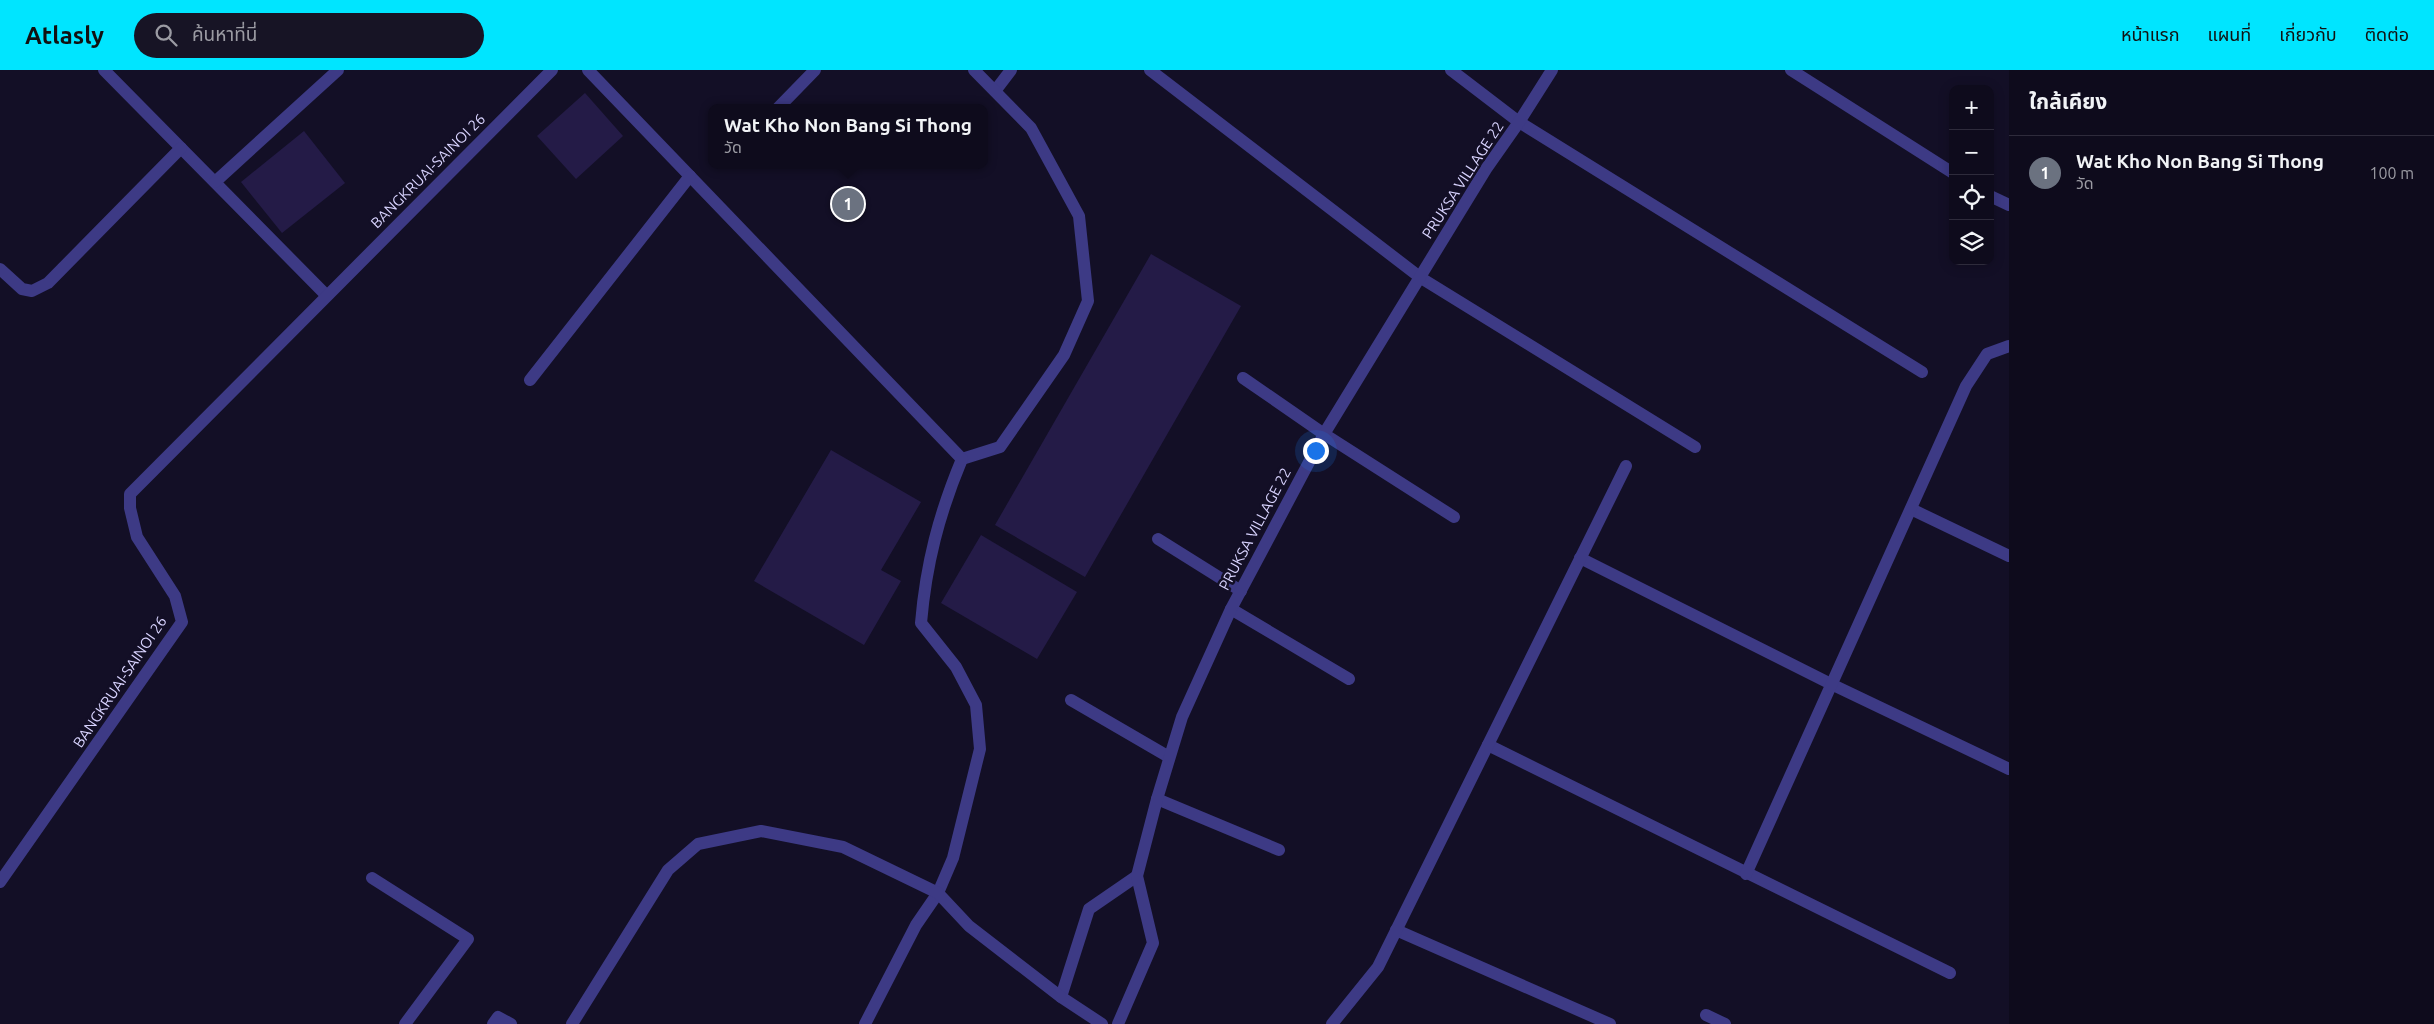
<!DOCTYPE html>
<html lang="th">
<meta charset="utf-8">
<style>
body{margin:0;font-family:Ubuntu,"Noto Sans Thai",sans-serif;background:#171425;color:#f1f3f6}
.controls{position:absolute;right:15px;top:15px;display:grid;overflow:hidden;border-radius:10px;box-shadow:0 2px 12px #0003}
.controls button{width:45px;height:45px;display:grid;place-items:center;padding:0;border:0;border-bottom:1px solid #2e2b3b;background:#0e0b1c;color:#f1f3f6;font:25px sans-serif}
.you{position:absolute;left:1315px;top:380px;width:18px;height:18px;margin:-12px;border:4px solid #fff;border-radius:50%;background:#1a73e8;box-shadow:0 0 0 8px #1a73e833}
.badge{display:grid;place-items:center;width:32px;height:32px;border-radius:50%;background:#00e5ff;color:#fff;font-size:16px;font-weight:700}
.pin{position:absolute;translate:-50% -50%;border:2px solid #fff;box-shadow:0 1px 5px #0006}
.popup{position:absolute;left:708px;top:34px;width:280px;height:65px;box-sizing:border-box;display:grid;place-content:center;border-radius:10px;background:#0e0b1c;filter:drop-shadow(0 1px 4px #0005);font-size:16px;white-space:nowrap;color:#9b9ba3}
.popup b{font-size:19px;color:#f1f3f6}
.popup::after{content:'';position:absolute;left:50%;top:100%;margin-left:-10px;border:10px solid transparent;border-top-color:#0e0b1c}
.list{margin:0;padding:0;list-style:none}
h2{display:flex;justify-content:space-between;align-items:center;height:65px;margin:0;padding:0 20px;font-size:21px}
h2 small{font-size:16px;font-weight:400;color:#9b9ba3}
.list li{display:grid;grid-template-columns:32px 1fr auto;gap:15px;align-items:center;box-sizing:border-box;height:75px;padding:0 20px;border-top:1px solid #2e2b3b}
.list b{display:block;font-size:19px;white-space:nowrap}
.list p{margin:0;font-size:16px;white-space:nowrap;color:#9b9ba3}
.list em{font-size:16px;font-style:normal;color:#9b9ba3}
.icon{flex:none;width:28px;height:28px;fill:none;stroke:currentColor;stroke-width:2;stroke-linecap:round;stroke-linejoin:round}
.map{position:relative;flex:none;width:2009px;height:954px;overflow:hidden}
header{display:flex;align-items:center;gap:30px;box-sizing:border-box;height:70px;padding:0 25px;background:#00e5ff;color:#111}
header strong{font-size:24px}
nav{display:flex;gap:28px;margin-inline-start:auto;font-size:18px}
.search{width:350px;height:45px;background:#171425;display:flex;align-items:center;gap:12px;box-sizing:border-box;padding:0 18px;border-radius:28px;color:#9b9ba3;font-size:19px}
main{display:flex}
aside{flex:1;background:#0e0b1c}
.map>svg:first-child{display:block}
</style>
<header>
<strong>Atlasly</strong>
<div class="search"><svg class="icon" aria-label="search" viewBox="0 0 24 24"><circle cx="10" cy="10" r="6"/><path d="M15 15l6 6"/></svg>ค้นหาที่นี่</div>
<nav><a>หน้าแรก</a><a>แผนที่</a><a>เกี่ยวกับ</a><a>ติดต่อ</a></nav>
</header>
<main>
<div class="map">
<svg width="2009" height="954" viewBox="0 0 2009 954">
<rect width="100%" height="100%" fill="#130f26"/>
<g fill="#241b47">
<path d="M585,23l38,43 -47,43 -39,-43z"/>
<path d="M304,61l41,52 -63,50 -41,-51z"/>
<path d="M1151,184l90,52 -156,271 -90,-52z"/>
<path d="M831,380l90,52 -40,68 20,11 -37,64 -110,-64z"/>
<path d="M981,465l96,57 -40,67 -96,-56z"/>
</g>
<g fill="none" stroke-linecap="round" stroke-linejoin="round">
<g stroke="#3d3a85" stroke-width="12">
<path d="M995,21l16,-21"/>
<path d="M778,38l37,-38"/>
<path d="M962,389l38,-12 64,-92 24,-54 -9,-85 -48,-88 -57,-58"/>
</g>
<g stroke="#3d3a85" stroke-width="12">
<path d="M104,0l222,225"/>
<path d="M588,0l374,389c-23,55 -36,105 -41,164l35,44 20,38 4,44 -27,109 -15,35 -22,32 -51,99"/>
<path d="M1150,0l271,208 274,169"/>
<path d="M1451,0l68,52 403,250"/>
<path d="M1791,0l162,103"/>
<path d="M215,112l123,-112"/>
<path d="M1990,126l19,9"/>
<path d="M0,199l22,20 10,2 16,-8 133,-135"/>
<path d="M1243,308l81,56 130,83"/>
<path d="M530,310l160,-204"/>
<path d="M1911,439l98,47"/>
<path d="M1158,469l83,52"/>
<path d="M1580,488l251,126 178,85"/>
<path d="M1231,539l118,70"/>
<path d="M1071,630l98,57"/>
<path d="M1488,675l462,228"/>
<path d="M1157,729l122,51"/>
<path d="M1746,804l220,-488 21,-32 22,-8"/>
<path d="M372,808l96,61 -63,85"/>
<path d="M0,812l182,-260 -7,-26 -38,-59 -7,-29v-14l422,-424"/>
<path d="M1396,860l214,94"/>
<path d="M1061,927l28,-88 48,-33"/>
<path d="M1706,945l19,9"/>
<path d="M493,954l5,-7 13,7"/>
<path d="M572,954l96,-154 30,-26 63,-13 82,16 95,46 31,33 92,71 41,27"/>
<path d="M1118,954l35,-81 -16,-67 20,-77 25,-82 49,-108 93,-175 162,-265 33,-47 33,-52"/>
<path d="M1332,954l46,-57 248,-501"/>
</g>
</g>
<g text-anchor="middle" stroke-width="5" stroke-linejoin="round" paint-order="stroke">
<g font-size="15" fill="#d9d4ff" stroke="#130f26">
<text transform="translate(428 101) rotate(-45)" y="5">BANGKRUAI-SAINOI 26</text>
<text transform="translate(1463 110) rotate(-57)" y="5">PRUKSA VILLAGE 22</text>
<text transform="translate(1255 459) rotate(-62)" y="5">PRUKSA VILLAGE 22</text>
<text transform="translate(120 612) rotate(-56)" y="5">BANGKRUAI-SAINOI 26</text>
</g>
</g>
</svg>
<div class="controls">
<button>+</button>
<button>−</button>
<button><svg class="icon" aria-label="locate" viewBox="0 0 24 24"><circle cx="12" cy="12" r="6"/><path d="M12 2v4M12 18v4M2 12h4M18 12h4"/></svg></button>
<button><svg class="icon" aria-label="layers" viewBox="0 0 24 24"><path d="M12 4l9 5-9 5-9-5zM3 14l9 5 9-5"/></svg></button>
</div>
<div class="you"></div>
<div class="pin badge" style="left:848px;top:134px;background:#6b7280">1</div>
<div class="popup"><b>Wat Kho Non Bang Si Thong</b>วัด</div>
</div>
<aside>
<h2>ใกล้เคียง<small></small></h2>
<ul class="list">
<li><span class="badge" style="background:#6b7280">1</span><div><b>Wat Kho Non Bang Si Thong</b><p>วัด</p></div><em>100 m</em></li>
</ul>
</aside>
</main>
